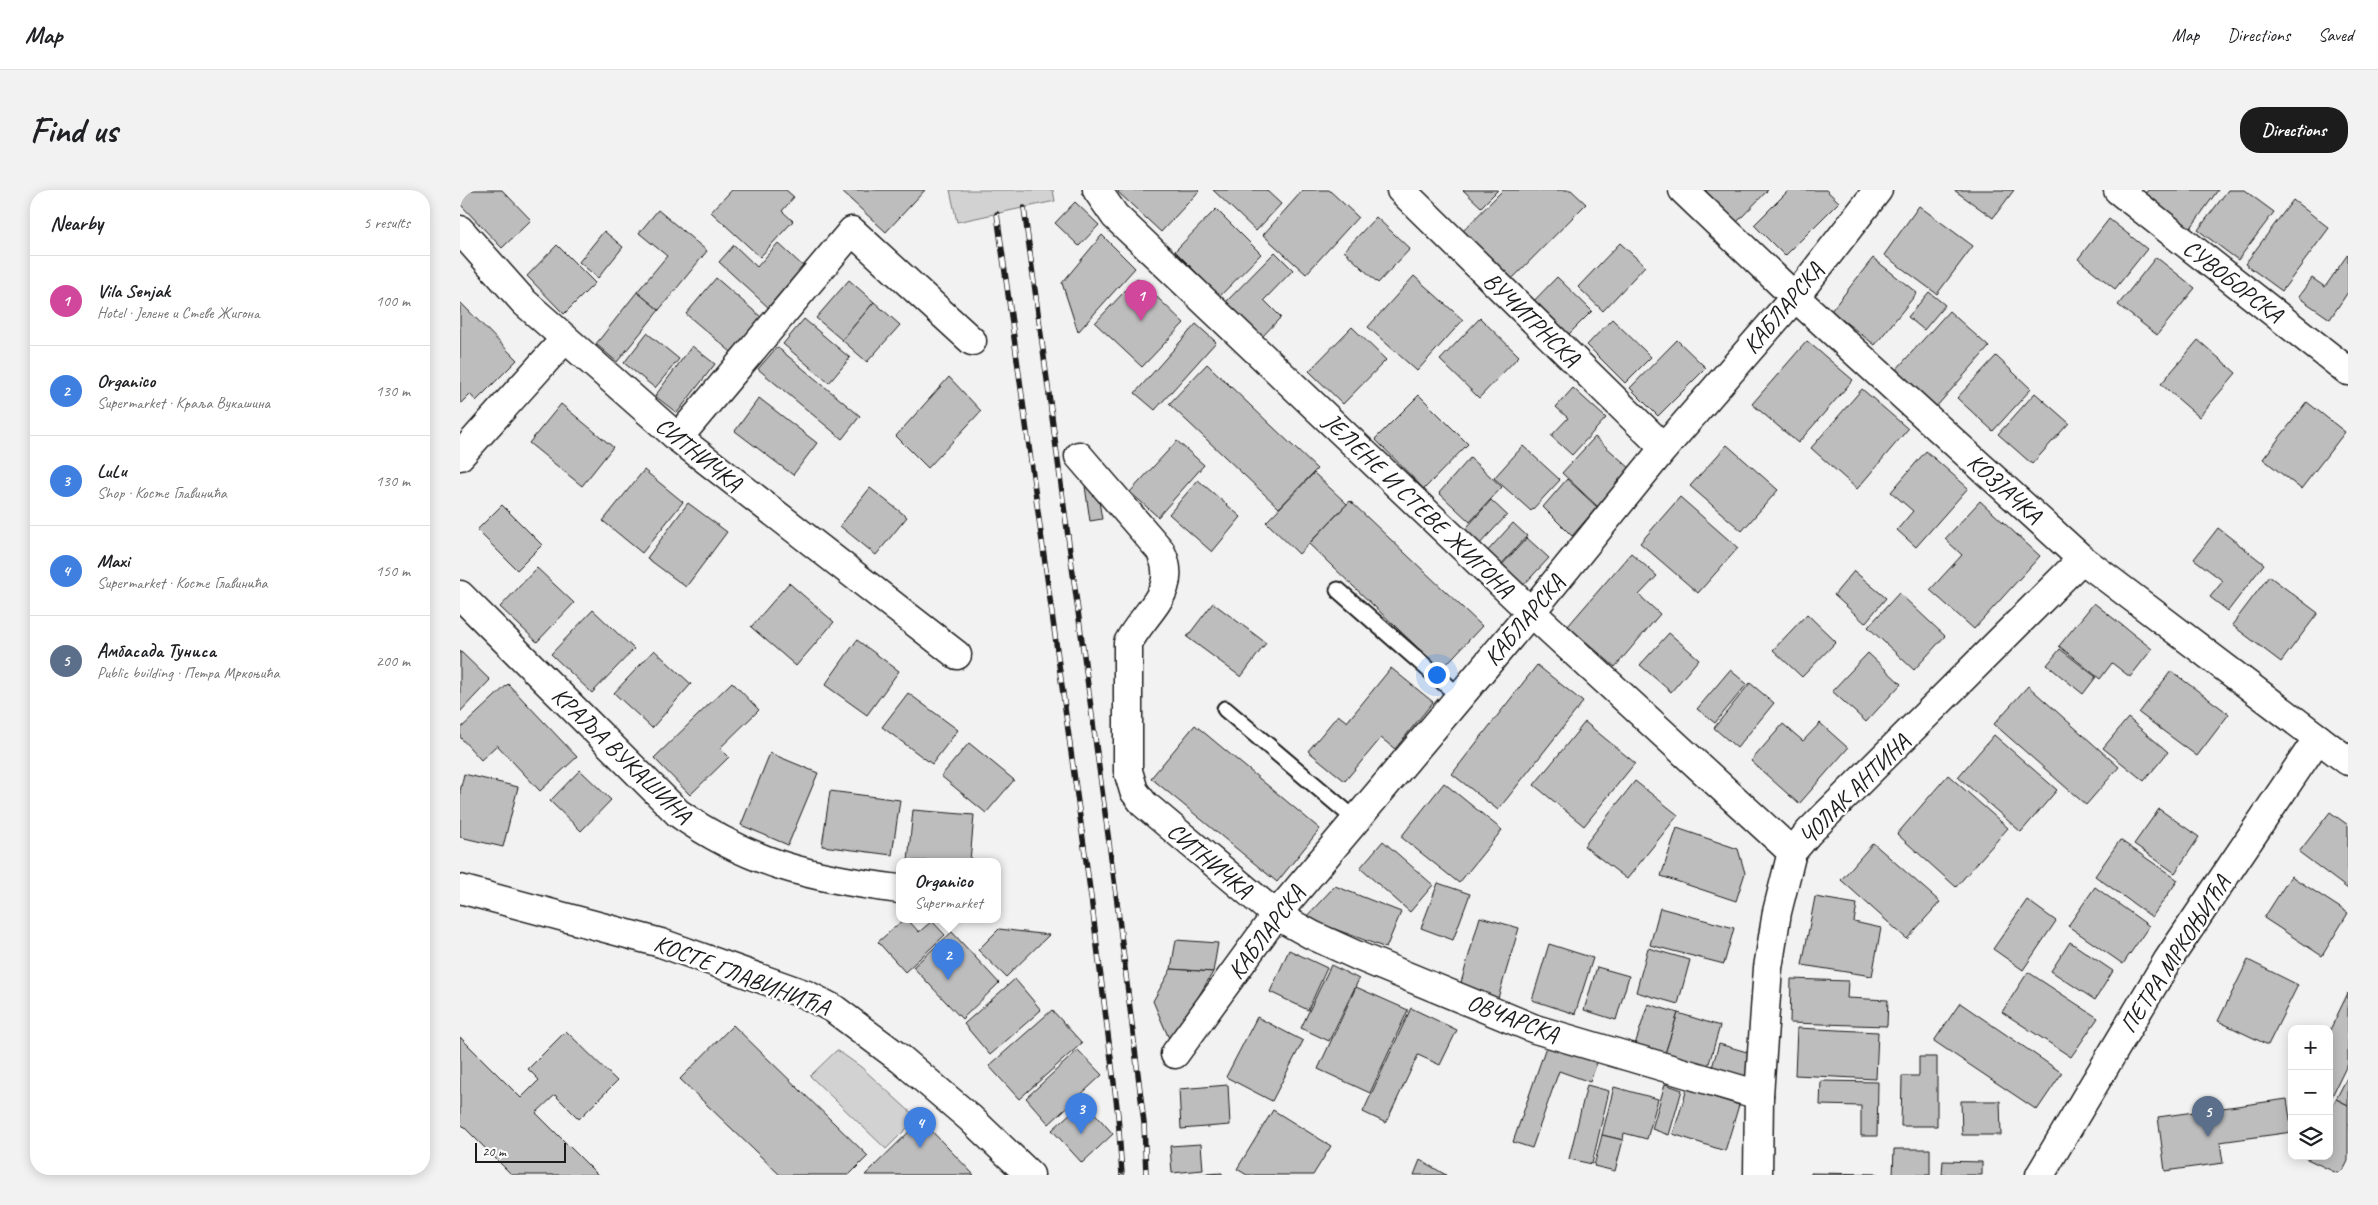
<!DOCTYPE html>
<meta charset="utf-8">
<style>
body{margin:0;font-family:Caveat,sans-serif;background:#f2f2f2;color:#202124}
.controls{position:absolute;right:15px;bottom:15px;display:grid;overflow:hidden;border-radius:10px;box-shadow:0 2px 12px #0003}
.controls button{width:45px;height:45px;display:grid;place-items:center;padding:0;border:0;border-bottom:1px solid #e0e0e0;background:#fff;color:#202124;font:25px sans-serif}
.scale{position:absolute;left:15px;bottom:12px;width:91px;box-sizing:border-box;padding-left:5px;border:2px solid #1c1c1c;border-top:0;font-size:14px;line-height:18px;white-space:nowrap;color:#1c1c1c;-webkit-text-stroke:4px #fff;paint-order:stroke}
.you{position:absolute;left:976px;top:484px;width:18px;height:18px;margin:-12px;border:4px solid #fff;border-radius:50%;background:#1a73e8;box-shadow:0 0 0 8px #1a73e833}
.badge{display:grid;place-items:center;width:32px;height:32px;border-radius:50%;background:#1c1c1c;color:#fff;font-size:16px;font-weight:700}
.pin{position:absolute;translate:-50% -41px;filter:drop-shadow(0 1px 2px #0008)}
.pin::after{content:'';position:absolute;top:26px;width:18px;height:15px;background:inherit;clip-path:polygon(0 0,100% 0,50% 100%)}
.popup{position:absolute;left:436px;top:668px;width:105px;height:65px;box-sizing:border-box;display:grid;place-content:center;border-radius:10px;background:#fff;filter:drop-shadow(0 1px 4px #0005);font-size:16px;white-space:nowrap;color:#757577}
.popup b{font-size:19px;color:#202124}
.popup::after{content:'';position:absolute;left:50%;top:100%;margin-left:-10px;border:10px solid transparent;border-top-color:#fff}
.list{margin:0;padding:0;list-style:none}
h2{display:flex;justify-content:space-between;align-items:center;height:65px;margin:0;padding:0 20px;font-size:21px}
h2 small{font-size:16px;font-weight:400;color:#757577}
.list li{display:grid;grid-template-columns:32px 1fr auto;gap:15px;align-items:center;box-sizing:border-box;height:90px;padding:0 20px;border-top:1px solid #e0e0e0}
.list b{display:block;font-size:19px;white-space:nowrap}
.list p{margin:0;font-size:16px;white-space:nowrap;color:#757577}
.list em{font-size:16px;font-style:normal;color:#757577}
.icon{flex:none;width:28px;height:28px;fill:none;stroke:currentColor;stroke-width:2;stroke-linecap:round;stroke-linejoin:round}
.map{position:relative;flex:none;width:1888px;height:985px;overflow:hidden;border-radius:20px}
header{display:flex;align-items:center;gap:30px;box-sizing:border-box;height:70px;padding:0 25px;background:#fff;border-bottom:1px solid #e0e0e0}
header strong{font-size:24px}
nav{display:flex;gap:28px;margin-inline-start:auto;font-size:18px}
.intro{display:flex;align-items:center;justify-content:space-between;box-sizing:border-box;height:120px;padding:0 30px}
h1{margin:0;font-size:35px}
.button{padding:12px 22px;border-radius:20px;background:#1c1c1c;color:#fff;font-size:18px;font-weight:700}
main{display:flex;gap:30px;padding:0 30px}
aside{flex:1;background:#fff;border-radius:20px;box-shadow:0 2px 12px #0003}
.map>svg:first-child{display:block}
</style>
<header>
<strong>Map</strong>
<nav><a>Map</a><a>Directions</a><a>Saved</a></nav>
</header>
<div class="intro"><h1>Find us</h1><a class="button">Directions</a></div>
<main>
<aside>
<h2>Nearby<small>5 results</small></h2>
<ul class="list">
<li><span class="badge" style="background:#d1479c">1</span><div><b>Vila Senjak</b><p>Hotel · Јелене и Стеве Жигона</p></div><em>100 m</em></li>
<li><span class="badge" style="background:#3f7fe0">2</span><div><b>Organico</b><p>Supermarket · Краља Вукашина</p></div><em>130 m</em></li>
<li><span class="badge" style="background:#3f7fe0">3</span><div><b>LuLu</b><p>Shop · Косте Главинића</p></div><em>130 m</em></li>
<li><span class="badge" style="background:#3f7fe0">4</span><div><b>Maxi</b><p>Supermarket · Косте Главинића</p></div><em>150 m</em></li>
<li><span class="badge" style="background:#5c6f8a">5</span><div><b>Амбасада Туниса</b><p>Public building · Петра Мркоњића</p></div><em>200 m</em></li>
</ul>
</aside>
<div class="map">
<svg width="1888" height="985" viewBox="0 0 1888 985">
<rect width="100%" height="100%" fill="#f2f2f2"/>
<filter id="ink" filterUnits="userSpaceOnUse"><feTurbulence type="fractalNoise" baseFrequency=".02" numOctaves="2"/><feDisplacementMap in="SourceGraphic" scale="10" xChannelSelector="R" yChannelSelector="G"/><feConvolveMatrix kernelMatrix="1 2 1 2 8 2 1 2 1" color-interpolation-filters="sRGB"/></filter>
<g filter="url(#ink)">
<g fill="#d2d2d2" stroke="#777">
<path d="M490,0h103l2,11 -98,21z"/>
<path d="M377,860l24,17 56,51 -31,31 -76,-73z"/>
</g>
<g fill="#bdbdbd" stroke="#1c1c1c">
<path d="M0,0h42l29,30 -29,28 -42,-44z"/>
<path d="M272,0h54l8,7 -12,14 11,10 -33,36 -49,-45z"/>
<path d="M380,0h85l-39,42z"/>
<path d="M659,0h78l2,1 -38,41 -43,-40z"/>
<path d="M753,0h53l15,14 -25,27z"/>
<path d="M843,0h26l29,27 -52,57 -43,-39z"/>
<path d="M1003,0h35l-17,17z"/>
<path d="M1043,0h68l15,14 -81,82 -49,-48z"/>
<path d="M1245,0h63l-31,32z"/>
<path d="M1329,0h37l13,12 -54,54 -31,-31z"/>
<path d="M1494,0h60l-21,28z"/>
<path d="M1688,0h70l-28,39 -46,-34z"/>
<path d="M1768,0h16l30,22 -36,48 -40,-30z"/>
<path d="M1833,10l36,28 -47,63 -37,-27z"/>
<path d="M615,12l24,23 -20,21 -24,-23z"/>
<path d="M1459,16l54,40 -36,48 -53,-39z"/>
<path d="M756,19l45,45 -41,42 -45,-45z"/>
<path d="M198,20l49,41 -48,59 -22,-18 30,-36 -28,-23z"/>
<path d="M916,27l34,32 -32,34 -34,-32z"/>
<path d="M1649,29l38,30 -32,40 -37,-30z"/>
<path d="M144,41l19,16 -25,31 -19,-16z"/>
<path d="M642,45l33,33 -57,64 -16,-49z"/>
<path d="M318,53l27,25 -36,40 -50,-46 15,-17 23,22z"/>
<path d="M1160,53l25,23 -42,45 -25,-24z"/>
<path d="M97,55l38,38 -31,31 -37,-38z"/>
<path d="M815,62l18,18 -29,30 17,17 -23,24 -36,-35z"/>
<path d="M1888,64v38l-18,27 -32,-22 14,-19 13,9z"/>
<path d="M1696,67l39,31 -38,47 -39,-30z"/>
<path d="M1413,68l44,35 -42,52 -44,-34z"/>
<path d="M954,86l49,44 -46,51 -49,-44z"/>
<path d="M1097,87l35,34 -29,29 -34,-34z"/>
<path d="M256,88l45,39 -30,35 -45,-38z"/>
<path d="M677,88l47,45 -42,44 -47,-44z"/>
<path d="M389,90l25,22 -32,38 -26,-22z"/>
<path d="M177,102l22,18 -42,52 -21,-18z"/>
<path d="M1469,102l16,13 -21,25 -16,-13z"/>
<path d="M0,112l57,58 -41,41 -6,-7 -10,10z"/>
<path d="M414,112l26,23 -33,37 -25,-22z"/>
<path d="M1489,121l40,36 -53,60 -41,-36z"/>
<path d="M1020,128l39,38 -40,42 -39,-38z"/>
<path d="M344,129l46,39 -21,25 -46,-39z"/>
<path d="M1152,129l39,38 -26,26 -38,-38z"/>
<path d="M736,134l20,18 -61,68 -20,-17z"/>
<path d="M892,137l34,33 -43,44 -34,-33z"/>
<path d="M187,143l32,26 -24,29 -31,-25z"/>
<path d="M1217,150l29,28 -48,48 -28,-28z"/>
<path d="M1738,150l38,33 -37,44 -38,-33z"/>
<path d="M1347,151l46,39 -55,63 -46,-39z"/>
<path d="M232,156l23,18 -38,49 -22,-17z"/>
<path d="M317,157l83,69 -18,23 -84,-70z"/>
<path d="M1536,166l35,33 -38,42 -36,-33z"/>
<path d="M747,174l110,105 -38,39 -110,-104z"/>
<path d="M489,187l32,34 -53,57 -32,-32z"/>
<path d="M1113,198l33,30 -34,37 -21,-19 17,-18 -12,-11z"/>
<path d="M1402,199l46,40 -51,60 -46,-41z"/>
<path d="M1575,203l34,30 -37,41 -34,-30z"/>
<path d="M959,205l49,49 -44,45 -49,-50z"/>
<path d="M299,208l58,45 -24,32 -58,-44z"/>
<path d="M1847,212l38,30 -44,57 -38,-30z"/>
<path d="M101,214l52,43 -31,39 -53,-43z"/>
<path d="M1135,247l37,33 -34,37 -36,-34z"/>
<path d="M717,251l27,24 -46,52 -28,-25z"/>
<path d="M1267,255l51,45 -36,41 -52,-45z"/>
<path d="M1063,256l37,34 -29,31 -37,-33z"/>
<path d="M1466,261l42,37 -52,59 -19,-17 16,-19 -22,-19z"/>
<path d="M1010,268l32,29 -32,35 -31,-29z"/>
<path d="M184,280l39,32 -41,51 -39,-32z"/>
<path d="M854,283l33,31 -48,50 -33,-32z"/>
<path d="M1107,289l30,28 -25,29 -29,-29z"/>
<path d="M738,290l43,37 -29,35 -43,-38z"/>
<path d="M636,294l6,35 -12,2 -5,-35z"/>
<path d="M410,298l37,29 -31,38 -36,-29z"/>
<path d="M1220,307l58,51 -40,45 -58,-50z"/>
<path d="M1031,310l16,15 -31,33 -15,-14z"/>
<path d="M890,311l132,125 -41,44 -132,-126z"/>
<path d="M1520,311l60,55 -66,73 -44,-39 32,-35 -17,-16z"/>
<path d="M228,313l39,29 -41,55 -39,-29z"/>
<path d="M42,315l40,40 -25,25 -40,-40z"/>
<path d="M1053,333l14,13 -29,32 -14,-13z"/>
<path d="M1758,338l46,36 -36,47 -18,-14 13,-16 -29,-22z"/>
<path d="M1067,348l22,20 -29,31 -22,-20z"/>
<path d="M1171,363l26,23 -18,19 21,19 -45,53 -47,-41z"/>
<path d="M77,378l37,35 -37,39 -37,-35z"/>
<path d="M1394,381l32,27 -21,25 -31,-28z"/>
<path d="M1809,386l49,37 -37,49 -49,-37z"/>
<path d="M329,393l45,39 -38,44 -45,-39z"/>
<path d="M1439,403l46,43 -31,34 -46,-43z"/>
<path d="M753,413l53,40 -25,34 -54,-40z"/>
<path d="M1634,413l58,46 -22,28 -18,-14 -12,16 -41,-33z"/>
<path d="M133,420l41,39 -42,44 -41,-39z"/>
<path d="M1347,424l29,28 -34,35 -29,-27z"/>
<path d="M1209,443l30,26 -28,33 -31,-27z"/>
<path d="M397,450l42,31 -32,44 -42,-30z"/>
<path d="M1600,459l36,28 -13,17 -36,-29z"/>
<path d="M194,460l37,34 -39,44 -38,-35z"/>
<path d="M0,461l30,29 -30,32z"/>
<path d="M1408,463l33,31 -35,38 -34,-31z"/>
<path d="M1077,475l46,37 -85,108 -46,-36z"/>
<path d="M931,478l42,34 -38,47 -14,-11 -36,43 -37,-30 30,-36 9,7z"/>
<path d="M1270,480l17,14 -32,39 -18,-14z"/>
<path d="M1711,481l58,43 -32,42 -58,-43z"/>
<path d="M272,492l27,28 -39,38 9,9 -39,38 -36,-37z"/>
<path d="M1290,493l24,20 -37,45 -23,-20z"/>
<path d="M48,494l69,73 -37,34 -43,-46 -16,15 -21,-23v-8z"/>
<path d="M1568,496l91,81 -33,38 -92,-81z"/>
<path d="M448,503l50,37 -26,34 -50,-37z"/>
<path d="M1668,528l40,34 -24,29 -41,-33z"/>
<path d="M1125,532l50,41 -51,63 -50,-41z"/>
<path d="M1360,533l28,25 -49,56 -48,-43 32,-37 20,17z"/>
<path d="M735,535l125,104 -43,53 -126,-104z"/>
<path d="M1534,545l63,55 -36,42 -63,-55z"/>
<path d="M509,553l45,37 -28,33 -45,-37z"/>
<path d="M310,563l48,20 -30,72 -47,-20z"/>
<path d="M120,580l31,30 -30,31 -31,-30z"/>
<path d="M4,584l54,13 -15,60 -43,-10v-46z"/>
<path d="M1488,585l60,53 -52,59 -59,-53z"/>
<path d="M1175,591l43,34 -51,64 -43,-33z"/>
<path d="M984,593l58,47 -43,53 -58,-46z"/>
<path d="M370,601l70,9 -8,55 -70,-9z"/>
<path d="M1699,619l40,28 -24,36 -41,-29z"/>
<path d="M453,620l61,5 -4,46h-62z"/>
<path d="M1870,622l18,13v64l-49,-37z"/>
<path d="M1217,638l61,21 7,24 -9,28 -75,-25z"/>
<path d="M1660,650l58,40 -26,37 -57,-41z"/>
<path d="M923,651l50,44 -23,27 -50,-44z"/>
<path d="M1413,653l67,59 -33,37 -66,-59z"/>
<path d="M1831,686l57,37 -26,43 -58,-38z"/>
<path d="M978,693l32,11 -17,46 -32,-12z"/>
<path d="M875,696l66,26 -15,36 -81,-30z"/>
<path d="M1635,697l54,39 -26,38 -55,-38z"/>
<path d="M1355,707l42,7 -3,18 27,6 -9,48 -70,-11z"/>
<path d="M1567,710l29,21 -33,49 -30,-21z"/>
<path d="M1200,718l74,20 -10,36 -74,-19z"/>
<path d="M1020,727l39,11 -21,70 -38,-12z"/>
<path d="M444,729h3l12,13 13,-11 13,14 -40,37 -27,-30z"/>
<path d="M539,739l50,6 -43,42 -28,-27z"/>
<path d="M492,742l47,51 -37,36 -49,-52z"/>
<path d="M716,750l42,3 -5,29 -42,-3z"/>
<path d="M1610,752l43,29 -18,29 -44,-29z"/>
<path d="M1089,754l44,14 -18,56 -43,-14z"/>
<path d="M1188,758l42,12 -12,44 -42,-12z"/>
<path d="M829,760l38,18 -19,42 -38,-18z"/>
<path d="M1788,770l50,25 -30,60 -50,-24z"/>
<path d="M871,775l28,14 -30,62 -28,-13z"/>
<path d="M1137,777l32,9 -13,44 -32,-10z"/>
<path d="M711,779l42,3 -42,71 -18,-42z"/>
<path d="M1568,782l70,46 -27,39 -69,-45z"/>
<path d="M555,789l26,31 -51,45 -26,-31z"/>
<path d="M1331,789l57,2 -1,17 41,2 -1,26 -97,-3z"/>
<path d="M896,797l52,23 -38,83 -52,-24z"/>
<path d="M1888,803v70l-19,39v-70z"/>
<path d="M1500,813l102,70 -25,37 -103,-69z"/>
<path d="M1188,814l30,9 -16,50 -30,-9z"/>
<path d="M951,818l46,22 -17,35 -22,-10 -32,68 -23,-11z"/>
<path d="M592,820l30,33 -63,56 -30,-33z"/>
<path d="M1218,823l42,13 -15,51 -43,-14z"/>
<path d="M797,827l46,24 -31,60 -46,-24z"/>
<path d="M273,835l135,131 -19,19h-69l-100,-96z"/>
<path d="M1337,838l81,4 -2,47 -81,-4z"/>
<path d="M106,841l51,50 -38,38 -24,-24 -19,18 62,62h-86l-52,-52v-86l61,61 18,-18 -11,-11z"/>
<path d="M1088,851l50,18 -8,23 -31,-11 -27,77 -19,-6z"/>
<path d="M1259,854l35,10 -8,30 -36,-10z"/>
<path d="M618,860l24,25 -53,49 -23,-26z"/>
<path d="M1459,867h18v69h-36l1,-50h17z"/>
<path d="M1888,886v29l-12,-6z"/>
<path d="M1361,891l57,1 -1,54h-16v-30l-41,-1z"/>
<path d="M1205,894l17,6 -13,45 -17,-6z"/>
<path d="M768,895l2,40 -49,4 -2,-40z"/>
<path d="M1127,895l22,6 -17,73 -23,-5z"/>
<path d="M1154,897l44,12 -11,40 -23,-6 -1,7 -21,-5z"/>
<path d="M1227,899l52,16 -14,46 -52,-17z"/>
<path d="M1827,909l5,33 -72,10 3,21 -58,8 -7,-54z"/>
<path d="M1876,909l12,6v56l-7,14 -36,-17 2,-2h22v-44z"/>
<path d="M624,911l29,33 -31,29 -30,-33z"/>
<path d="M1501,911h39l1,34h-39z"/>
<path d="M813,920l58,36 -18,29h-66l-10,-6z"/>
<path d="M461,930l53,55h-109z"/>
<path d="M1142,945l21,5 -8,31 -21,-5z"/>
<path d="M741,954l2,26 -31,3 -2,-27z"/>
<path d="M1434,959h36v26h-37z"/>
<path d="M960,970l26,15h-32z"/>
<path d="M1483,971l39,1v13h-40z"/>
<path d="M762,983v2h-32z"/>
<path d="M1351,983l67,1v1h-67z"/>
</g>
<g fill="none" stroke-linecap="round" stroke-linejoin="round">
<defs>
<g id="lane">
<path d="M878,400l121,106"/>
<path d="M765,519l131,111"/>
</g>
<g id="street">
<path d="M637,0l18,26 416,396 261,240"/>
<path d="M941,0l263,258"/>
<path d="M1223,0l112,107 287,262 266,202"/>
<path d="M1658,0l230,181"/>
<path d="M0,40l64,72 154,136 279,217"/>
<path d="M218,248l174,-207 120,110"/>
<path d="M0,266l104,-116"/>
<path d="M619,266l81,94c21,41 -15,60 -32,93v128l6,20 10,13 132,111 36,20 46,21 177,73 224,66"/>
<path d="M0,405l218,218c72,51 135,65 221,76"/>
<path d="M715,864l101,-139 255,-303 133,-164 131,-151 83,-107"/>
<path d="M1298,985l1,-80 9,-127 9,-56 15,-60 17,-20 273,-273"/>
<path d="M1580,985l128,-215 150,-222"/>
</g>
<path id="secondary" d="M0,699l201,54 146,52 27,14 68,51 68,58 60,57"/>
</defs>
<use href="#lane" stroke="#1c1c1c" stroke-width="19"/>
<use href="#street" stroke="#1c1c1c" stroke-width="31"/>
<use href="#secondary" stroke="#1c1c1c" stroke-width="31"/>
<use href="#lane" stroke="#fff" stroke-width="15"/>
<use href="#street" stroke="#fff" stroke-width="28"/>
<use href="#secondary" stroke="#fff" stroke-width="28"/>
<defs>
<g id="rail">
<path d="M564,18l93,694 27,221 2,52"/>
<path d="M537,24l94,683 27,218 4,60"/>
</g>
</defs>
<use href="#rail" stroke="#1c1c1c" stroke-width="5.5"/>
<use href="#rail" stroke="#fff" stroke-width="4" stroke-dasharray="11" stroke-linecap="butt"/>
</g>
</g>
<g text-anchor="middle" stroke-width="5" stroke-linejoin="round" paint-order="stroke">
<g font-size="24" fill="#1c1c1c" stroke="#fff">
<text transform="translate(1773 91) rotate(38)" y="8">СУВОБОРСКА</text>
<text transform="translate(1323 118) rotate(-50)" y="8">КАБЛАРСКА</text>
<text transform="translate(1072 129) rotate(44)" y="8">ВУЧИТРНСКА</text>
<text transform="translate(239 264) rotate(39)" y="8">СИТНИЧКА</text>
<text transform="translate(1545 298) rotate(42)" y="8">КОЗЈАЧКА</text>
<text transform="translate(959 315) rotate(44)" y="8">ЈЕЛЕНЕ И СТЕВЕ ЖИГОНА</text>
<text transform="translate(1064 430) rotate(-50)" y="8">КАБЛАРСКА</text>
<text transform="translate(162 565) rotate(44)" y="8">КРАЉА ВУКАШИНА</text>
<text transform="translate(1394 599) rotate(-45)" y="8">ЧОЛАК АНТИНА</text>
<text transform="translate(750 670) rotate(40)" y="8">СИТНИЧКА</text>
<text transform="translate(806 742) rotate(-53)" y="8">КАБЛАРСКА</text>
<text transform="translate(1715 764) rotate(-57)" y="8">ПЕТРА МРКОЊИЋА</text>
<text transform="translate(282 785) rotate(21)" y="8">КОСТЕ ГЛАВИНИЋА</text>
<text transform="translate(1053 828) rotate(21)" y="8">ОВЧАРСКА</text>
</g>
</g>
</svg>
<div class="controls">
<button>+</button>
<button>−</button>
<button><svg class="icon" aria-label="layers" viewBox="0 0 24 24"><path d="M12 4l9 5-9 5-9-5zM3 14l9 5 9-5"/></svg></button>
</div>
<div class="scale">20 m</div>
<div class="you"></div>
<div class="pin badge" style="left:681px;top:131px;background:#d1479c">1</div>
<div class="pin badge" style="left:488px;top:790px;background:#3f7fe0">2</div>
<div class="popup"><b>Organico</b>Supermarket</div>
<div class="pin badge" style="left:621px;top:944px;background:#3f7fe0">3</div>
<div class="pin badge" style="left:460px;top:958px;background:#3f7fe0">4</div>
<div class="pin badge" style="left:1748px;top:947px;background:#5c6f8a">5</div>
</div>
</main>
